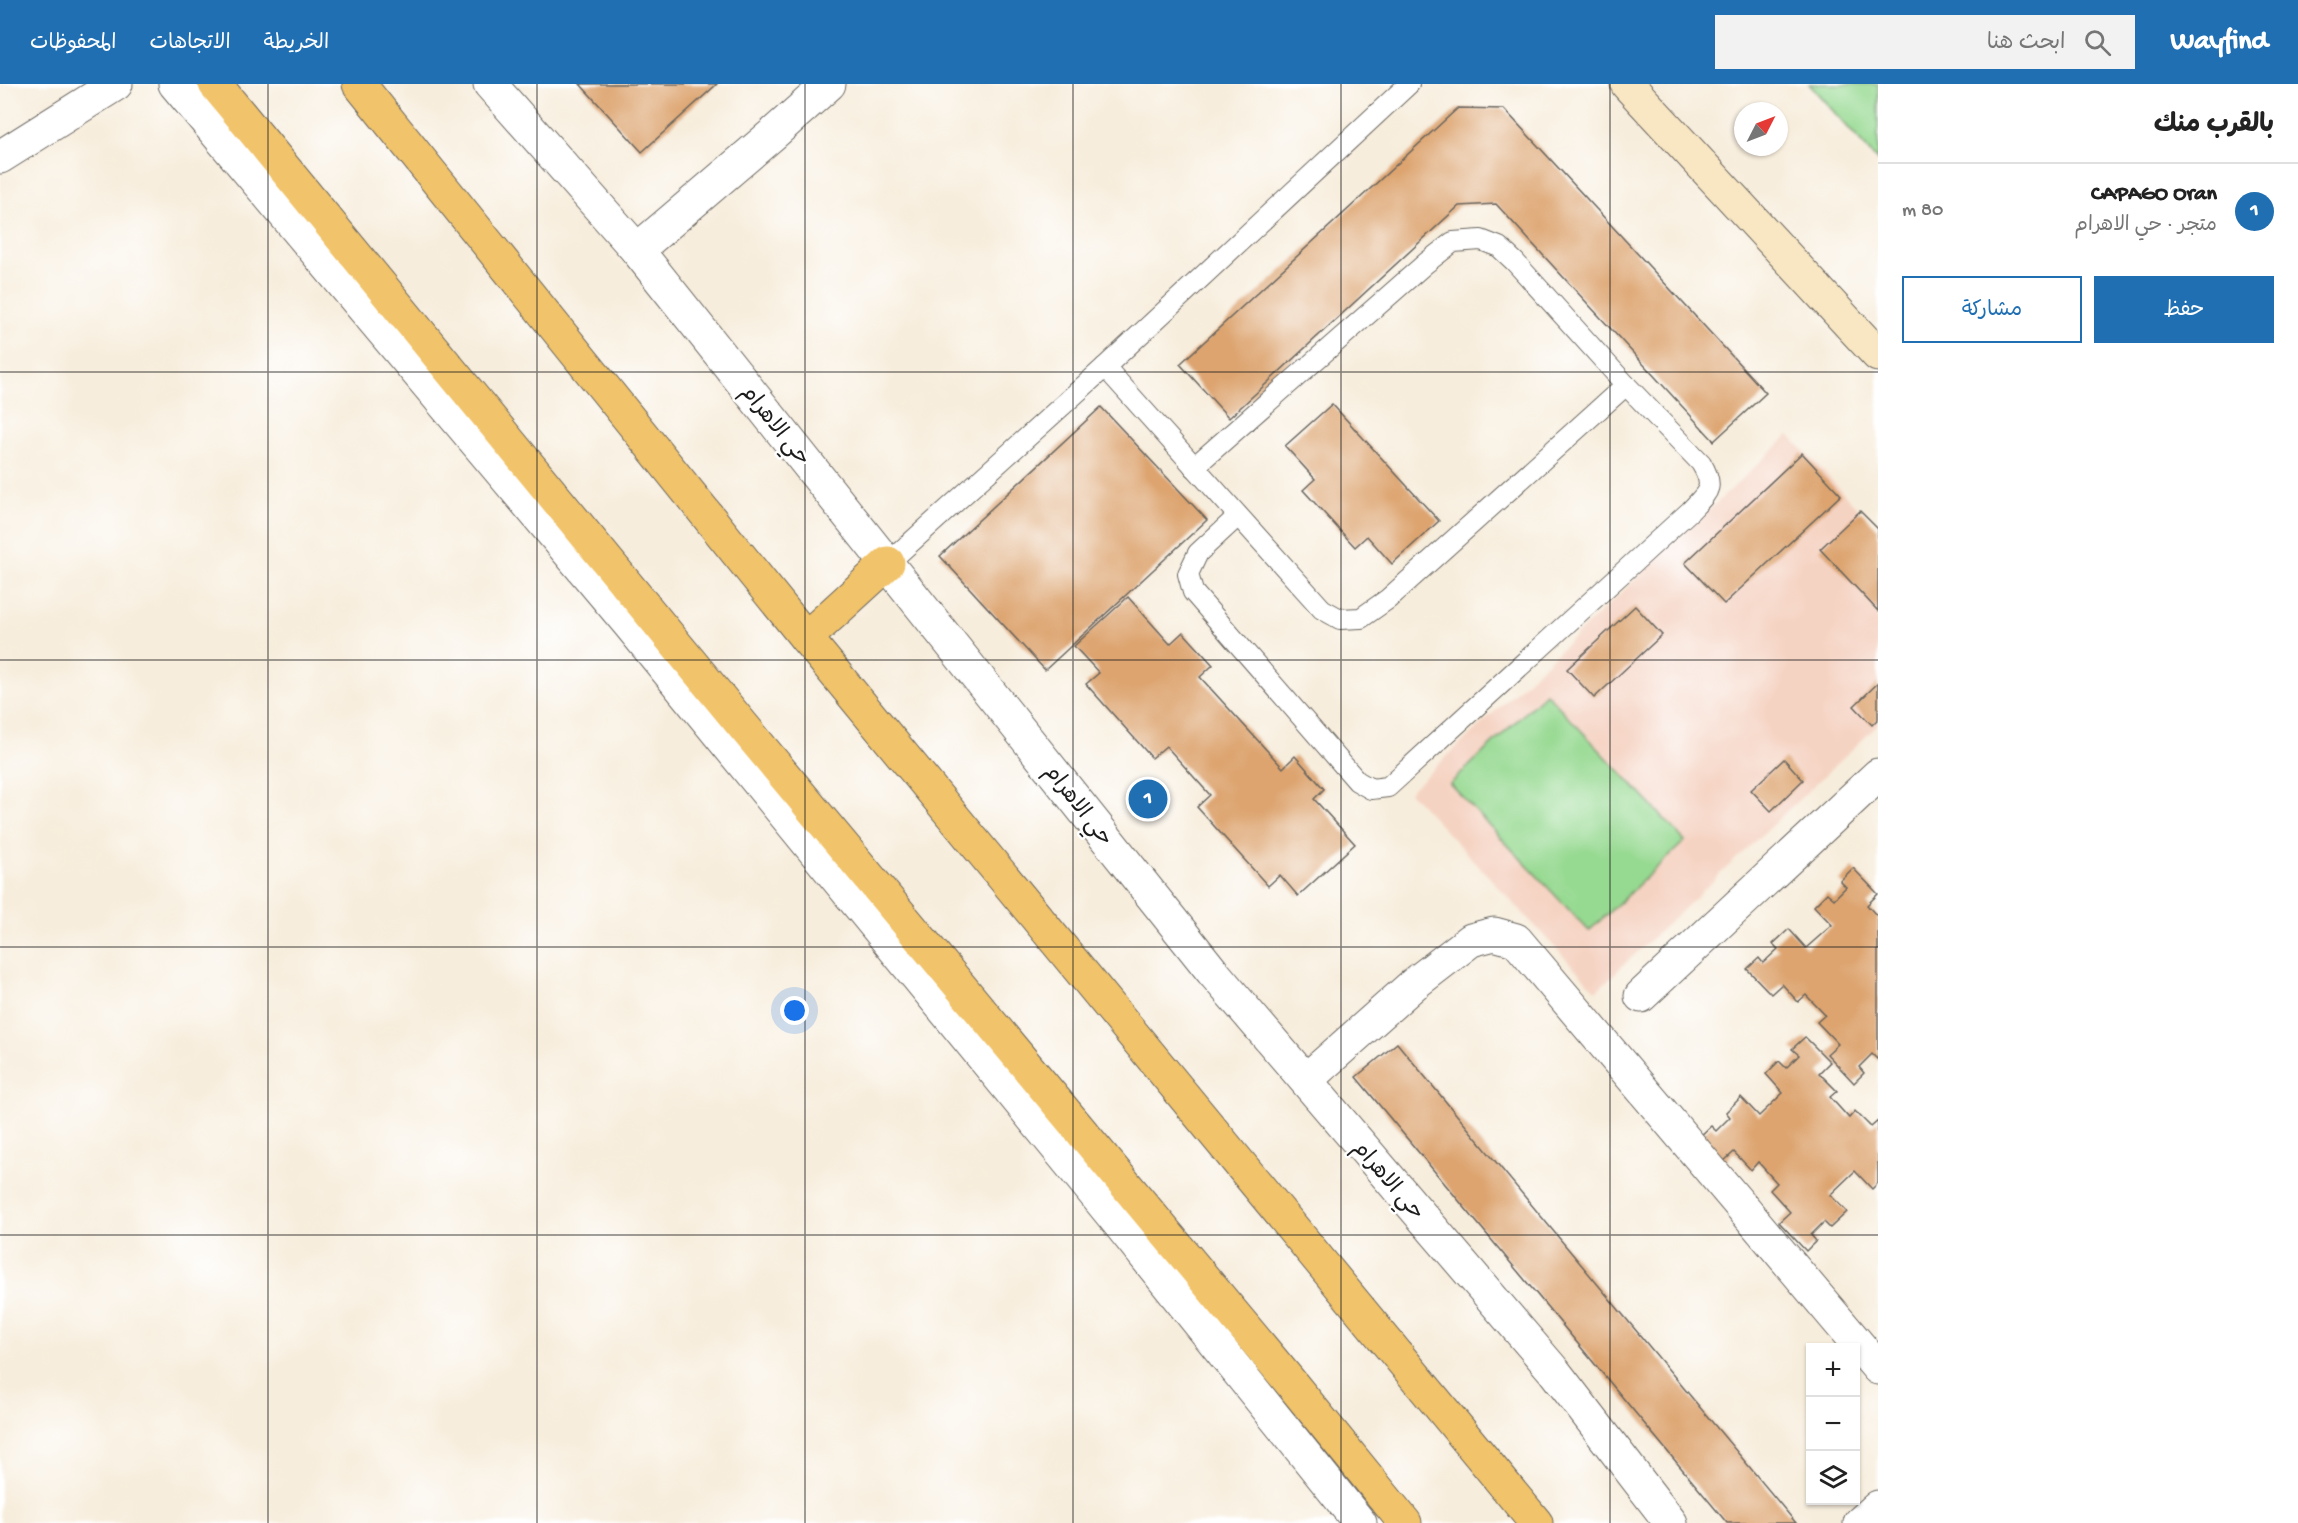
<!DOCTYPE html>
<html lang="ar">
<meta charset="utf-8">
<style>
body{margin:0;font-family:"Gochi Hand","Playpen Sans Arabic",sans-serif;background:#f2f2f2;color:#222;direction:rtl}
.controls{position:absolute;right:18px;bottom:18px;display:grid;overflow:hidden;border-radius:0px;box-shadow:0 2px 4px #0004}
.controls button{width:54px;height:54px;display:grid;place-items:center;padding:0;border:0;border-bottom:2px solid #e0e0e0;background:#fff;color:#222;font:30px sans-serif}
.compass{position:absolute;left:1734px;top:18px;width:54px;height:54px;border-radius:50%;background:#fff;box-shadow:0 2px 4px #0004;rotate:48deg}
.you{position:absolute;left:795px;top:927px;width:21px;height:21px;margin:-15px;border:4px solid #fff;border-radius:50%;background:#1a73e8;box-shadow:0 0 0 9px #1a73e833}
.badge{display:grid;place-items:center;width:39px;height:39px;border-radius:50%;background:#1f6fb2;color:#fff;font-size:20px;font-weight:700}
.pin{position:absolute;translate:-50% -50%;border:3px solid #fff;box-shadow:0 2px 6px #0006}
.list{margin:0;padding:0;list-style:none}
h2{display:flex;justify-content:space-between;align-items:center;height:78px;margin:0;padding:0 24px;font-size:26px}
h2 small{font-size:20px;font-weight:400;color:#767676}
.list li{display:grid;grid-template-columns:39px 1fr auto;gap:18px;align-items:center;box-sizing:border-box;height:96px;padding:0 24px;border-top:2px solid #e0e0e0}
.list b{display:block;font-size:22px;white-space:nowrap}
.list p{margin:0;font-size:20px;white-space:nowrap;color:#767676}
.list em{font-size:20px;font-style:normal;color:#767676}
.actions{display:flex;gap:12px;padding:18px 24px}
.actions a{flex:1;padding:14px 0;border:2px solid #1f6fb2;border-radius:0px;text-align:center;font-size:21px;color:#1f6fb2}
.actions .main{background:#1f6fb2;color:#fff}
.icon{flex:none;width:33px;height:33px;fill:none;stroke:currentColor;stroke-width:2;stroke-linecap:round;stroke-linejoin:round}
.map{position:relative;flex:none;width:1878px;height:1439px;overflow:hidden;direction:ltr}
header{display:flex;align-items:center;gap:36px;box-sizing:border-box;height:84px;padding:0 30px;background:#1f6fb2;color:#fff}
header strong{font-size:28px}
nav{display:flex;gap:33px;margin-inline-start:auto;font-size:21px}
.search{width:420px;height:54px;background:#f2f2f2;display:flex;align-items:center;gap:15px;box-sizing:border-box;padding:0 21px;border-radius:0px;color:#767676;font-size:22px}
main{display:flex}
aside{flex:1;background:#fff}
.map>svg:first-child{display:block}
</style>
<header>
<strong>Wayfind</strong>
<div class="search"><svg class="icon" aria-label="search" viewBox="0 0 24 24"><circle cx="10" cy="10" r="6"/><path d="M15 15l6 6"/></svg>ابحث هنا</div>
<nav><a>الخريطة</a><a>الاتجاهات</a><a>المحفوظات</a></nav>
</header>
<main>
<aside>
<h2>بالقرب منك<small></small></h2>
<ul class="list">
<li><span class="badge">1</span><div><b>CAPAGO Oran</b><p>متجر · حي الاهرام</p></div><em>80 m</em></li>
</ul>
<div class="actions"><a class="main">حفظ</a><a>مشاركة</a></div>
</aside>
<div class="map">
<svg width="1878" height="1439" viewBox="0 0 1878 1439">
<rect width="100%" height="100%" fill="#fff"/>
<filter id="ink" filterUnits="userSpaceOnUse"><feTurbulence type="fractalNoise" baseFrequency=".0167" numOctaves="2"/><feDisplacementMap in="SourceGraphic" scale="12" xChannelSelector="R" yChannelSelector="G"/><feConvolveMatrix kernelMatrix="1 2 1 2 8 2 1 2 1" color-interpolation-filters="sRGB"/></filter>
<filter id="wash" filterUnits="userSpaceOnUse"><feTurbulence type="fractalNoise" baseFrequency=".008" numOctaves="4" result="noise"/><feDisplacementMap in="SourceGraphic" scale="24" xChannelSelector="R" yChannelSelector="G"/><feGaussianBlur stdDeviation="1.35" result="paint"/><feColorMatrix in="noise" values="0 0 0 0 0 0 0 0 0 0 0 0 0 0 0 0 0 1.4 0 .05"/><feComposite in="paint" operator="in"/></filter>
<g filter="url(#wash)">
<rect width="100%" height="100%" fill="#f7eddc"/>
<path fill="#f5d3c2" d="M1789,351l89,95v195l-282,266 -187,-199z"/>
<g fill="#96d991" stroke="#597a56" stroke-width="1.5">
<path d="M1809,0h69v77z"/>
<path d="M1546,609l139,148 -96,90 -139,-147z"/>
</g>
<g id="blocks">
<g fill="#dda46f">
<path d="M580,0h137l-75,68z"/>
<path d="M1458,24l46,1 262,284 -52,48 -218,-237 -37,2 -230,212 -49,-54z"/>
<path d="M1332,320l107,117 -47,43 -25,-28 -12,11 -52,-57 12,-11 -30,-33z"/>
<path d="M1101,323l106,113 -162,150 -105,-114z"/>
<path d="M1802,369l39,42 -117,109 -39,-41z"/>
<path d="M1860,427l18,18v82l-58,-62z"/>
<path d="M1128,513l42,47 13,-12 30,33 -13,12 83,91 12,-12 29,33 -10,10 41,45 -57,52 -18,-21 -12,11 -71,-79 13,-12 -44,-49 -14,12 -66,-74 13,-11 -25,-27z"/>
<path d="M1635,522l27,29 -68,63 -27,-29z"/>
<path d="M1878,599v36l-6,6 -18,-19z"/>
<path d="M1784,675l19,21 -32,31 -20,-21z"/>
<path d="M1853,784l25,26 -11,11 11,12v143l-6,-6 -13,13 5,6 -10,10 -27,-29 11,-10 -21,-22 8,-7 -19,-20 -8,7 -16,-18 -11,10 -24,-25 12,-11 4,5 15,-14 -5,-5 16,-15 17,19 26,-23 -18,-19 13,-13 7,6 12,-12 -6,-6z"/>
<path d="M1805,953l25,25 -11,11 18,18 -7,6 19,21 6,-7 16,16 7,-6v62l-6,6 -17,-18 -25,24 17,17 -17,16 -6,-6 -13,13 5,6 -10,10 -27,-29 11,-10 -20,-22 7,-7 -19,-21 -7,8 -17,-18 -11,10 -24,-25 12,-11 5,5 14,-14 -4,-5 15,-15 18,19 24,-23 -17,-19 13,-13 7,7 13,-13 -7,-6z"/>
<path d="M1397,959l399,480h-69l-371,-446z"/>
</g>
</g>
</g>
<g filter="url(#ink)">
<use href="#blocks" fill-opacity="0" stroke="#69655f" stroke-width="1.5"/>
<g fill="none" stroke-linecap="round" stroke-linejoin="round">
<defs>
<g id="lane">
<path d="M1105,283l217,242 18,10 21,-1 27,-19 238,-214"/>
<path d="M1194,383l232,-204 27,-21 28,-2 18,7 16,15 111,123 75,78c15,25 7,29 -11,48l-302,276 -17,2 -14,-8 -164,-189 -5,-18 10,-21 40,-37"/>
<path d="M888,479l217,-196 304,-283"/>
</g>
<g id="street">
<path d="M175,0l454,540 488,597 243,302"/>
<path d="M490,0l147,166 575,721 342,400 117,152"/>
<path d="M0,73l116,-73"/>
<path d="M637,166l136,-116 56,-50"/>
<path d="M1641,912l237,-221"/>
<path d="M1306,996l108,-96 57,-44 23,-6 22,6 362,428"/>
<path d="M1860,1439l18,-16"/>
</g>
<path id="secondary" d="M1627,0l251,271"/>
<g id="primary">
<path d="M215,0l528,642 548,657 114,140"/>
<path d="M359,0l447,554 730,885"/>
<path d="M806,554l82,-75"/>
</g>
</defs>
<use href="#lane" stroke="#69655f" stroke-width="22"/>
<use href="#street" stroke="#69655f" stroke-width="35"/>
<use href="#secondary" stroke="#69655f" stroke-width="35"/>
<use href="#primary" stroke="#69655f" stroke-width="35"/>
<use href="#lane" stroke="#fff" stroke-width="20"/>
<use href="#street" stroke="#fff" stroke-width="33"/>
<use href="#secondary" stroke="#f9e7c3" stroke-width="33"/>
<use href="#primary" stroke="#f1c36a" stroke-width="33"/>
</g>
</g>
<path fill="none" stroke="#1c1c1c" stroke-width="1.5" stroke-opacity="0.55" d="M268,0v1439M537,0v1439M805,0v1439M1073,0v1439M1341,0v1439M1610,0v1439M0,288h1878M0,576h1878M0,863h1878M0,1151h1878"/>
<g text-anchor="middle" stroke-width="5" stroke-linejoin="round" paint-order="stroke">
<g font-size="22" fill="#1c1c1c" stroke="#fff">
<text transform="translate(777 340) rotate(51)" y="8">حي الاهرام</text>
<text transform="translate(1080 720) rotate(52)" y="8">حي الاهرام</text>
<text transform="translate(1390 1095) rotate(49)" y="8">حي الاهرام</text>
</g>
</g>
</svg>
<div class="controls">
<button>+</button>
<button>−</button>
<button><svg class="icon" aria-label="layers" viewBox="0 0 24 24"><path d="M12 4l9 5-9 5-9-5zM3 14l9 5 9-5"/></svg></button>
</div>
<svg class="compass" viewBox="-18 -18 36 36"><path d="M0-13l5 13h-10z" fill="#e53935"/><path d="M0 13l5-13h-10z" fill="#767676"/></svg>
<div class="you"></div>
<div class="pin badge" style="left:1148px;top:715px">1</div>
</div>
</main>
